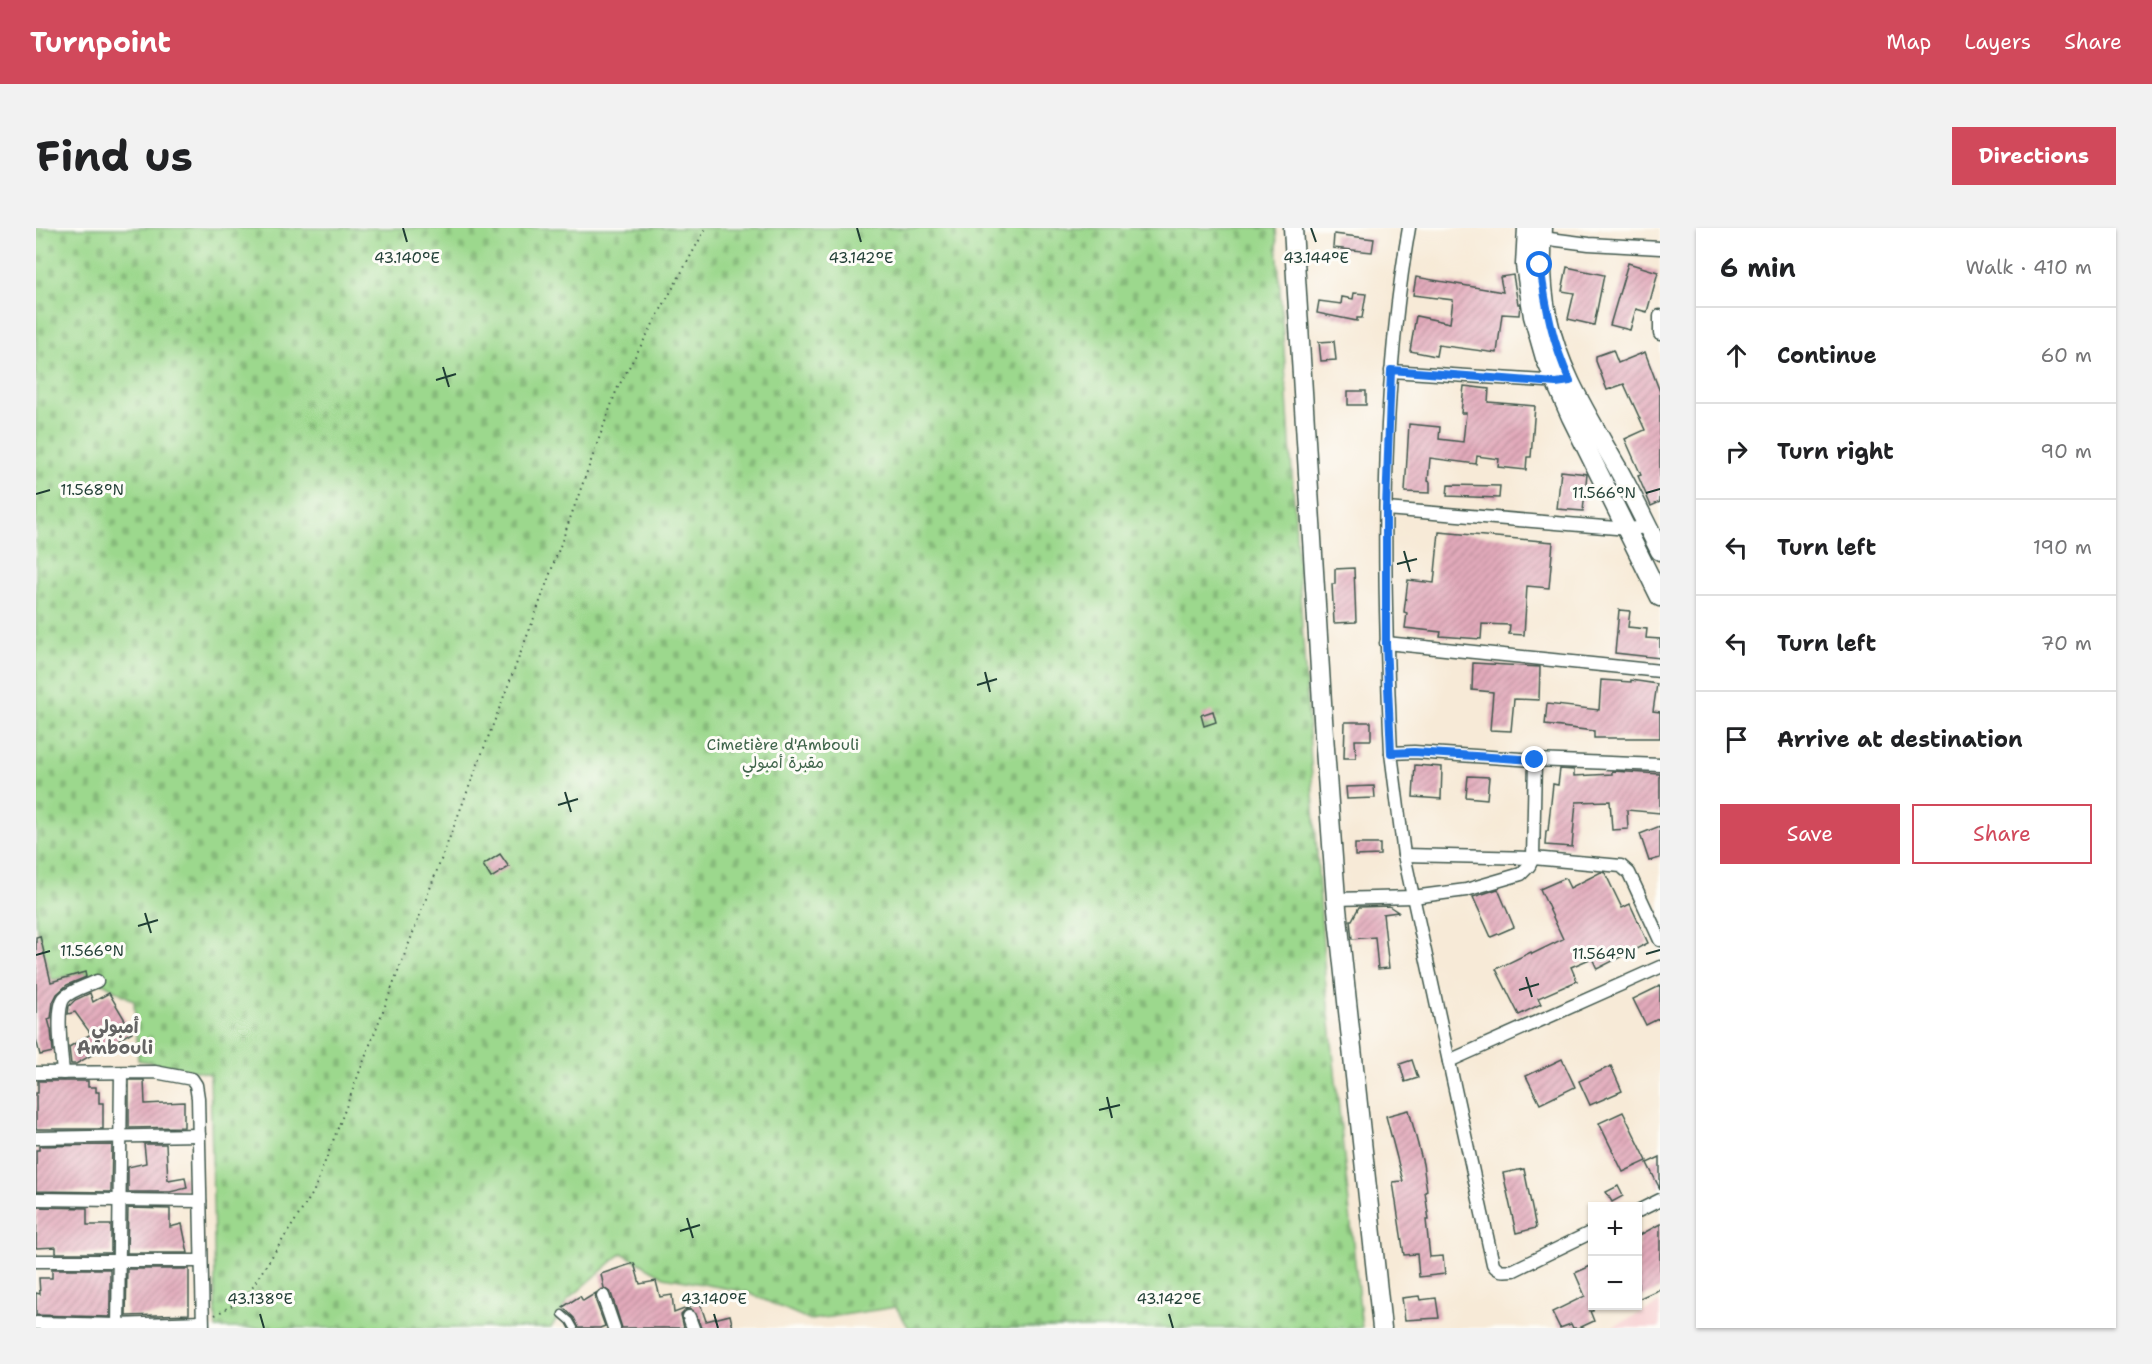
<!DOCTYPE html>
<meta charset="utf-8">
<style>
body{margin:0;font-family:"Shantell Sans","Playpen Sans Arabic",sans-serif;background:#f2f2f2;color:#202124}
.controls{position:absolute;right:18px;bottom:18px;display:grid;overflow:hidden;border-radius:0px;box-shadow:0 2px 4px #0004}
.controls button{width:54px;height:54px;display:grid;place-items:center;padding:0;border:0;border-bottom:2px solid #e0e0e0;background:#fff;color:#202124;font:30px sans-serif}
.stop{position:absolute;width:18px;height:18px;margin:-14px;border:4px solid #1a73e8;border-radius:50%;background:#fff}
.stop.end{background:#1a73e8;border-color:#fff;box-shadow:0 2px 6px #0008}
.list{margin:0;padding:0;list-style:none}
h2{display:flex;justify-content:space-between;align-items:center;height:78px;margin:0;padding:0 24px;font-size:26px}
h2 small{font-size:20px;font-weight:400;color:#757577}
.list li{display:grid;grid-template-columns:39px 1fr auto;gap:18px;align-items:center;box-sizing:border-box;height:96px;padding:0 24px;border-top:2px solid #e0e0e0}
.list b{display:block;font-size:22px;white-space:nowrap}
.list em{font-size:20px;font-style:normal;color:#757577}
.actions{display:flex;gap:12px;padding:18px 24px}
.actions a{flex:1;padding:14px 0;border:2px solid #d1495b;border-radius:0px;text-align:center;font-size:21px;color:#d1495b}
.actions .main{background:#d1495b;color:#fff}
.icon{flex:none;width:33px;height:33px;fill:none;stroke:currentColor;stroke-width:2;stroke-linecap:round;stroke-linejoin:round}
.map{position:relative;flex:none;width:1624px;height:1100px;overflow:hidden;border-radius:0px}
header{display:flex;align-items:center;gap:36px;box-sizing:border-box;height:84px;padding:0 30px;background:#d1495b;color:#fff}
header strong{font-size:28px}
nav{display:flex;gap:33px;margin-inline-start:auto;font-size:21px}
.intro{display:flex;align-items:center;justify-content:space-between;box-sizing:border-box;height:144px;padding:0 36px}
h1{margin:0;font-size:42px}
.button{padding:15px 27px;border-radius:0px;background:#d1495b;color:#fff;font-size:21px;font-weight:700}
main{display:flex;gap:36px;padding:0 36px}
aside{flex:1;background:#fff;border-radius:0px;box-shadow:0 2px 4px #0004}
.map>svg:first-child{display:block}
</style>
<header>
<strong>Turnpoint</strong>
<nav><a>Map</a><a>Layers</a><a>Share</a></nav>
</header>
<div class="intro"><h1>Find us</h1><a class="button">Directions</a></div>
<main>
<div class="map">
<svg width="1624" height="1100" viewBox="0 0 1624 1100">
<defs>
<pattern id="cemetery-stones" width="16" height="16" patternUnits="userSpaceOnUse" patternTransform="scale(1.5)"><rect width="16" height="16" fill="#9cd88d"/><path d="M2 7V4a2 2 0 0 1 4 0v3zM10 15v-3a2 2 0 0 1 4 0v3z" fill="#86ba7a"/></pattern>
<pattern id="building-hatch" width="6" height="6" patternUnits="userSpaceOnUse" patternTransform="scale(1.5)"><rect width="6" height="6" fill="#e3aabb"/><path d="M-1 1l2-2M0 6l6-6M5 7l2-2" fill="none" stroke="#b78c99"/></pattern>
</defs>
<rect width="100%" height="100%" fill="#fdfcf7"/>
<filter id="ink" filterUnits="userSpaceOnUse"><feTurbulence type="fractalNoise" baseFrequency=".0167" numOctaves="2"/><feDisplacementMap in="SourceGraphic" scale="12" xChannelSelector="R" yChannelSelector="G"/><feConvolveMatrix kernelMatrix="1 2 1 2 8 2 1 2 1" color-interpolation-filters="sRGB"/></filter>
<filter id="wash" filterUnits="userSpaceOnUse"><feTurbulence type="fractalNoise" baseFrequency=".008" numOctaves="4" result="noise"/><feDisplacementMap in="SourceGraphic" scale="24" xChannelSelector="R" yChannelSelector="G"/><feGaussianBlur stdDeviation="1.35" result="paint"/><feColorMatrix in="noise" values="0 0 0 0 0 0 0 0 0 0 0 0 0 0 0 0 0 1.4 0 .05"/><feComposite in="paint" operator="in"/></filter>
<g filter="url(#wash)">
<rect width="100%" height="100%" fill="#f7ead7"/>
<path fill="#f7cfd1" d="M1624,1075v25h-49l18,-9z"/>
<path fill="url(#cemetery-stones)" stroke="#5e8a60" stroke-width="1.5" d="M0,0h1240l49,748 37,352h-453l-13,-21 -86,13 -64,-28 -82,-15 -42,-24 -54,47 -17,28h-335l-6,-254 -72,-14 -4,-59 -50,-29 -32,8 -16,-56z"/>
<g id="blocks">
<g fill="url(#building-hatch)">
<path d="M1298,6l40,5 -2,13 -39,-4z"/>
<path d="M1592,35l30,9 -11,40 -11,-3 -6,21 -20,-5z"/>
<path d="M1531,39l37,8 -10,50 -26,-6 6,-26 -12,-2z"/>
<path d="M1477,47l5,29h2l-1,11 -17,-1 -5,39 -59,-8 -2,11 -26,-5 6,-35 34,7 3,-23 -40,-5 3,-18 87,15 -3,-15z"/>
<path d="M1318,65l12,1 -4,24h-5v3l-40,-8 2,-12 22,3 1,-7 11,2z"/>
<path d="M1298,113l2,19 -15,1 -2,-19z"/>
<path d="M1577,122l5,13 27,-11 15,40v110l-9,4 -13,-30 3,-1 -16,-36 20,-9 -21,-46 -17,6 -11,-29v-5z"/>
<path d="M1428,158l25,3 -1,13 47,4 -4,51h-4l-1,13 -28,-3 1,-8 -22,-3 -1,8 -46,-6 -2,23 2,1v11l-25,-1 4,-68 31,3 -1,12 24,3 3,-29h-5z"/>
<rect x="1312" y="163" width="18" height="14"/>
<path d="M1525,243l26,3 -4,37 -26,-2z"/>
<path d="M1412,257l52,1 -1,12 -52,-2z"/>
<path d="M1403,304l114,10 -4,46 -22,-2 -3,49 -15,-1 1,-9 -28,-1 -1,15 -41,-3 1,-4 -36,-4 2,-15 -3,-1 4,-32 26,3z"/>
<path d="M1318,340l2,54 -22,1 -2,-39h3v-15z"/>
<path d="M1583,382l11,1 -2,16 19,2 -1,9 14,1v19l-45,-5z"/>
<path d="M1437,435l67,4 -1,33 -25,-1 -3,32 -21,-1 3,-38 -21,-2z"/>
<path d="M1565,452l30,2v-2l26,4 -4,27 7,1v26h-66v-7l-49,-6 2,-21 52,6z"/>
<path d="M1177,483l3,11 -12,4 -3,-11z"/>
<path d="M1309,494h26v18h-16l1,18h-12z"/>
<path d="M1379,537l27,2 -1,32 -28,-2z"/>
<path d="M1524,541l14,1v6l38,-2v-3l48,3v39l-33,-3 1,19 -16,1 -2,-29 -34,1 -4,45 -27,-2 1,-14h2l5,-47 5,1z"/>
<path d="M1432,548l21,1 -2,22 -21,-2z"/>
<path d="M1338,558l1,12 -28,1 -1,-12z"/>
<path d="M1624,598v32l-11,3 -9,-27z"/>
<path d="M1319,616h25v11l-25,1z"/>
<path d="M464,626l9,13 -18,11 -8,-13z"/>
<path d="M1565,644l4,1 17,35 8,-4 18,39 -51,26 -5,-11 -21,9 6,14 -39,17 3,6 -22,11 -23,-46 35,-17 1,2 31,-15 -23,-50 25,-11 5,10z"/>
<path d="M1462,661l16,38 -23,10 -18,-40z"/>
<path d="M1353,678l9,6 -15,2 6,54 -11,1 -3,-32 -23,2 -2,-19h2l7,-13z"/>
<path d="M4,708l11,46 34,-10 1,5 -19,8 -10,9 -4,8 -2,16 -3,1 3,11 2,22 -13,3 -4,-16v-102z"/>
<path d="M1624,758v32l-14,7 -13,-26z"/>
<path d="M54,765l3,9 16,-9 23,39 -56,32h-5l-2,-17 22,-13 -16,-22 -7,2 1,-8 6,-6z"/>
<path d="M1526,831l13,28 -35,17 -14,-28z"/>
<path d="M1376,832l6,18 -13,4 -5,-18z"/>
<path d="M1575,838l11,25 -32,14 -11,-24z"/>
<path d="M93,852h15l1,24 39,-2v25l-55,1z"/>
<path d="M2,853h50v6h8v5h3v11h4v26h-67v-36h2z"/>
<path d="M1373,882l14,54 4,27 -2,1 4,28h-3l4,37 13,-1 2,18 -26,3 -2,-23 -13,1 -11,-73 10,-1 -17,-65z"/>
<path d="M1587,884l24,49 -24,11 -24,-49z"/>
<path d="M108,916h22l2,36 17,-3 2,11 -17,4h-42v-25l18,-4z"/>
<path d="M76,917l-1,47 -75,-1v-41h3v-4z"/>
<path d="M1624,929v32l-13,-26z"/>
<path d="M1488,941l12,59 -20,5 -13,-60z"/>
<path d="M1582,958l5,10 -11,6 -6,-10z"/>
<path d="M1,979l50,1v17h24v28h-55v-6l-20,1z"/>
<path d="M92,980l42,1v18l12,-3 6,29h-61z"/>
<path d="M1624,996v65l-22,10v-63z"/>
<path d="M598,1035l6,21 16,-3 4,16 12,-2 2,18 26,-10 6,18 24,-6 3,13h-32l-5,-14 -6,-5 -4,1 -5,5 3,13h-62l-11,-35 -7,-5 -3,-14z"/>
<path d="M1557,1037v46h-3l4,10 -15,7h-6l-2,-4 -11,4 -8,-16 33,-16 -10,-23z"/>
<path d="M16,1041h58v48l-74,-2v-22l4,1 -1,-16h13z"/>
<path d="M91,1041h62v45l-63,2z"/>
<path d="M560,1065l-1,6 10,27 -5,2h-21l-5,-10 -11,-11 17,-11 3,5z"/>
<path d="M1383,1068l1,4 16,-2 3,20 -34,2 -3,-22z"/>
</g>
</g>
</g>
<g filter="url(#ink)">
<use href="#blocks" fill-opacity="0" stroke="#3f574c" stroke-width="1.5"/>
<g fill="none" stroke-linecap="round" stroke-linejoin="round">
<defs>
<path id="lane" d="M526,1086l8,7 4,7"/>
<g id="street">
<path d="M1506,10l47,6 71,4"/>
<path d="M1624,88v18"/>
<path d="M1355,143l170,11"/>
<path d="M1350,281l242,20 20,-2"/>
<path d="M1350,415l274,28"/>
<path d="M1355,525c-8,-172 -12,-355 18,-525"/>
<path d="M1499,532l-121,-8 -23,1 13,102 89,409c5,8 11,7 21,6l78,-38"/>
<path d="M1368,627l129,3 88,8 8,7 31,67"/>
<path d="M1300,671l77,-2 53,-7 55,-16 8,-8 4,-8 2,-98 125,5"/>
<path d="M1413,833l211,-94"/>
<path d="M0,845l119,-1 37,7 4,6 2,13 5,230"/>
<path d="M27,845c-1,-15 -8,-64 1,-75 7,-8 23,-12 33,-17"/>
<path d="M0,910l163,-3"/>
<path d="M0,971l164,2"/>
<path d="M1602,983l22,-11"/>
<path d="M0,1033h165"/>
<path d="M567,1068l11,32"/>
<path d="M653,1089l4,11"/>
<path d="M0,1095l81,2 85,-3"/>
<path d="M82,1100l3,-255"/>
</g>
<g id="secondary">
<path d="M1257,0l31,507 12,164 46,429"/>
<path d="M1491,0l-2,37 8,51 12,42 26,59 89,180"/>
<path d="M1507,0c-2,29 -2,58 4,87 12,57 43,104 71,154 15,27 28,55 42,82"/>
</g>
</defs>
<use href="#lane" stroke="#3f574c" stroke-width="9"/>
<use href="#street" stroke="#3f574c" stroke-width="15"/>
<use href="#secondary" stroke="#3f574c" stroke-width="21"/>
<g stroke="#3f574c" stroke-width="2" stroke-dasharray="1.5 4.5" stroke-linecap="butt">
<path d="M179,1087l30,-17 68,-105 221,-575 83,-229 89,-161"/>
<path d="M704,1098v2"/>
</g>
<use href="#lane" stroke="#fff" stroke-width="6"/>
<use href="#street" stroke="#fff" stroke-width="12"/>
<use href="#secondary" stroke="#fff" stroke-width="18"/>
</g>
</g>
<g fill="none" stroke-linecap="round" stroke-linejoin="round" filter="url(#ink)">
<path stroke="#1a73e8" stroke-width="8" d="M1499,532l-121,-8 -23,1 -5,-110v-134l5,-139 165,13 14,-2c-18,-40 -24,-73 -30,-116"/>
</g>
<path fill="none" stroke="#1f3d34" stroke-width="2" d="M367,0l4,14M821,0l4,14M1275,0l5,14M407,139l6,20M400,152l20,-6M1610,265l14,-4M0,266l14,-4M1368,323l6,21M1361,336l20,-5M949,444l5,20M941,457l20,-6M529,564l6,20M522,577l20,-6M109,685l6,20M102,698l20,-6M1610,726l14,-4M0,727l14,-4M1490,749l6,20M1483,762l20,-6M1071,869l5,21M1063,882l21,-5M651,990l6,20M644,1003l20,-6M224,1086l4,14M678,1086l4,14M1133,1086l4,14"/>
<g text-anchor="middle" stroke-width="6" stroke-linejoin="round" paint-order="stroke">
<g font-size="16" fill="#3e644a" stroke="#fdfcf7">
<text x="747" y="522">Cimetière d'Ambouli<tspan x="747" dy="18">مقبرة أمبولي</tspan></text>
</g>
<g font-size="18" font-weight="bold" fill="#646363" stroke="#fdfcf7">
<text x="79" y="805">أمبولي<tspan x="79" dy="21">Ambouli</tspan></text>
</g>
</g>
<g font-size="15" text-anchor="middle" fill="#1f3d34" stroke="#fdfcf7" stroke-width="6" stroke-linejoin="round" paint-order="stroke">
<text x="371" y="35">43.140°E</text>
<text x="825" y="35">43.142°E</text>
<text x="1280" y="35">43.144°E</text>
<text x="56" y="267">11.568°N</text>
<text x="1568" y="270">11.566°N</text>
<text x="56" y="728">11.566°N</text>
<text x="1568" y="731">11.564°N</text>
<text x="224" y="1076">43.138°E</text>
<text x="678" y="1076">43.140°E</text>
<text x="1133" y="1076">43.142°E</text>
</g>
</svg>
<div class="controls">
<button>+</button>
<button>−</button>
</div>
<div class="stop" style="left:1504px;top:37px"></div>
<div class="stop end" style="left:1499px;top:532px"></div>
</div>
<aside>
<h2>6 min<small>Walk · 410 m</small></h2>
<ul class="list">
<li><svg class="icon" aria-label="ahead" viewBox="0 0 24 24"><path d="M12 20V5M6 11l6-6 6 6"/></svg><div><b>Continue</b></div><em>60 m</em></li>
<li><svg class="icon" aria-label="right" viewBox="0 0 24 24"><path d="M7 20v-9h11M14 6l5 5-5 5"/></svg><div><b>Turn right</b></div><em>90 m</em></li>
<li><svg class="icon" aria-label="left" viewBox="0 0 24 24"><path d="M17 20v-9H6M10 6l-5 5 5 5"/></svg><div><b>Turn left</b></div><em>190 m</em></li>
<li><svg class="icon" aria-label="left" viewBox="0 0 24 24"><path d="M17 20v-9H6M10 6l-5 5 5 5"/></svg><div><b>Turn left</b></div><em>70 m</em></li>
<li><svg class="icon" aria-label="arrive" viewBox="0 0 24 24"><path d="M6 21V4h12l-3 4 3 4H6"/></svg><div><b>Arrive at destination</b></div></li>
</ul>
<div class="actions"><a class="main">Save</a><a>Share</a></div>
</aside>
</main>
